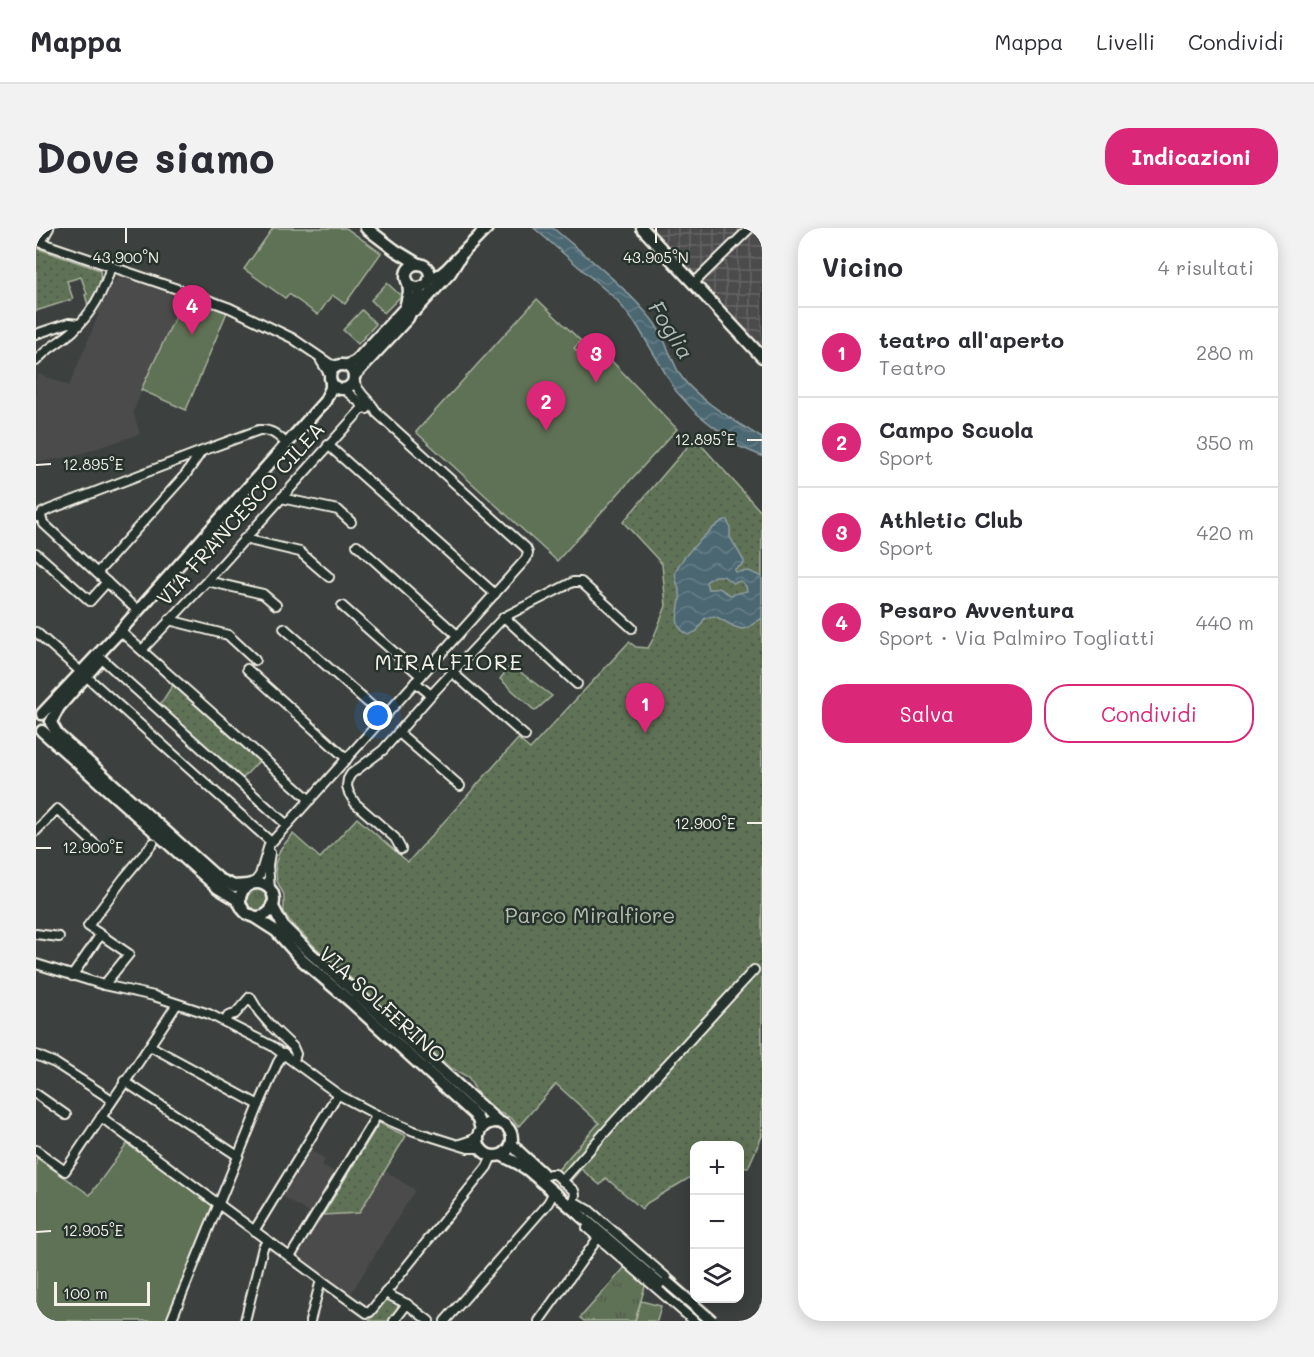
<!DOCTYPE html>
<html lang="it">
<meta charset="utf-8">
<style>
body{margin:0;font-family:Mali,sans-serif;background:#f2f2f3;color:#2b2b33}
.controls{position:absolute;right:18px;bottom:18px;display:grid;overflow:hidden;border-radius:12px;box-shadow:0 3px 15px #0003}
.controls button{width:54px;height:54px;display:grid;place-items:center;padding:0;border:0;border-bottom:2px solid #e1e1e2;background:#fff;color:#2b2b33;font:30px sans-serif}
.scale{position:absolute;left:18px;bottom:15px;width:96px;box-sizing:border-box;padding-left:6px;border:3px solid #f4f1e8;border-top:0;font-size:16px;line-height:21px;white-space:nowrap;color:#f4f1e8;-webkit-text-stroke:4px #26332d;paint-order:stroke}
.you{position:absolute;left:342px;top:488px;width:21px;height:21px;margin:-15px;border:4px solid #fff;border-radius:50%;background:#1a73e8;box-shadow:0 0 0 9px #1a73e833}
.badge{display:grid;place-items:center;width:39px;height:39px;border-radius:50%;background:#db2777;color:#fff;font-size:20px;font-weight:700}
.pin{position:absolute;translate:-50% -50px;filter:drop-shadow(0 2px 3px #0008)}
.pin::after{content:'';position:absolute;top:32px;width:21px;height:18px;background:inherit;clip-path:polygon(0 0,100% 0,50% 100%)}
.list{margin:0;padding:0;list-style:none}
h2{display:flex;justify-content:space-between;align-items:center;height:78px;margin:0;padding:0 24px;font-size:26px}
h2 small{font-size:20px;font-weight:400;color:#7c7c81}
.list li{display:grid;grid-template-columns:39px 1fr auto;gap:18px;align-items:center;box-sizing:border-box;height:90px;padding:0 24px;border-top:2px solid #e1e1e2}
.list b{display:block;font-size:22px;white-space:nowrap}
.list p{margin:0;font-size:20px;white-space:nowrap;color:#7c7c81}
.list em{font-size:20px;font-style:normal;color:#7c7c81}
.actions{display:flex;gap:12px;padding:18px 24px}
.actions a{flex:1;padding:14px 0;border:2px solid #db2777;border-radius:24px;text-align:center;font-size:21px;color:#db2777}
.actions .main{background:#db2777;color:#fff}
.icon{flex:none;width:33px;height:33px;fill:none;stroke:currentColor;stroke-width:2;stroke-linecap:round;stroke-linejoin:round}
.map{position:relative;flex:none;width:726px;height:1093px;overflow:hidden;border-radius:24px}
header{display:flex;align-items:center;gap:36px;box-sizing:border-box;height:84px;padding:0 30px;background:#fff;border-bottom:2px solid #e1e1e2}
header strong{font-size:28px}
nav{display:flex;gap:33px;margin-inline-start:auto;font-size:21px}
.intro{display:flex;align-items:center;justify-content:space-between;box-sizing:border-box;height:144px;padding:0 36px}
h1{margin:0;font-size:42px}
.button{padding:15px 27px;border-radius:24px;background:#db2777;color:#fff;font-size:21px;font-weight:700}
main{display:flex;gap:36px;padding:0 36px}
aside{flex:1;background:#fff;border-radius:24px;box-shadow:0 3px 15px #0003}
.map>svg:first-child{display:block}
</style>
<header>
<strong>Mappa</strong>
<nav><a>Mappa</a><a>Livelli</a><a>Condividi</a></nav>
</header>
<div class="intro"><h1>Dove siamo</h1><a class="button">Indicazioni</a></div>
<main>
<div class="map">
<svg width="726" height="1093" viewBox="0 0 726 1093">
<defs>
<pattern id="industrial-grid" width="8" height="8" patternUnits="userSpaceOnUse" patternTransform="scale(1.5)"><rect width="8" height="8" fill="#4b4b4b"/><path d="M0 4h8M4 0v8" fill="none" stroke="#666565"/></pattern>
<pattern id="grass-tufts" width="24" height="20" patternUnits="userSpaceOnUse" patternTransform="scale(1.5)"><rect width="24" height="20" fill="#5e7255"/><path d="M3 7l-1-3M5 7V3M7 7l1-3M15 17l-1-3M17 17v-4M19 17l1-3" fill="none" stroke="#525b4d"/></pattern>
<pattern id="park-dots" width="8" height="8" patternUnits="userSpaceOnUse" patternTransform="scale(1.5)"><rect width="8" height="8" fill="#5e7255"/><path d="M2 2h.1M6 6h.1" fill="none" stroke="#525b4d" stroke-width="1.8" stroke-linecap="round"/></pattern>
<pattern id="water-waves" width="16" height="10" patternUnits="userSpaceOnUse" patternTransform="scale(1.5)"><rect width="16" height="10" fill="#4c6772"/><path d="M0 5q4-4 8 0t8 0" fill="none" stroke="#667d86"/></pattern>
</defs>
<rect width="100%" height="100%" fill="#3c413f"/>
<filter id="ink" filterUnits="userSpaceOnUse"><feTurbulence type="fractalNoise" baseFrequency=".0167" numOctaves="2"/><feDisplacementMap in="SourceGraphic" scale="12" xChannelSelector="R" yChannelSelector="G"/><feConvolveMatrix kernelMatrix="1 2 1 2 8 2 1 2 1" color-interpolation-filters="sRGB"/></filter>
<g filter="url(#ink)">
<g fill="#4b4b4b">
<path d="M83,48l65,22 -28,59 -23,55 7,22 -70,23 -34,5v-83l3,-5 30,12 30,-72 -2,-4 14,-24z"/>
<path d="M274,922l15,9 -3,6 14,8 -25,41 -29,-18z"/>
<path d="M349,943l30,19 -65,105 -52,-39 25,-41 36,-2z"/>
</g>
<path fill="url(#industrial-grid)" d="M613,0h113v123l-64,-71z"/>
<g fill="url(#grass-tufts)" stroke="#a9b29e" stroke-width="1.5">
<circle cx="221" cy="672" r="11"/>
<path d="M590,1038l20,17 -11,38h-51l-4,-3z"/>
</g>
<g fill="url(#park-dots)" stroke="#a9b29e" stroke-width="1.5">
<path d="M0,20l64,22c2,14 -4,24 -12,35l-3,-10 2,-1 -6,-17 -14,4 6,18 -37,12z"/>
<path d="M659,210l67,75v623l-14,32 -8,-1v-21h-46v29l-47,28 -5,6 -36,-31 -6,7 -19,-16 -12,14 -13,-11 43,-49 -43,-39 -38,43 -5,-7 -6,-4 -14,-6 -14,-14 -11,-19 -19,-10 -86,-78 -49,-43 -24,-25 -6,-8v-18l-7,-14 -2,-17 6,-16 12,-14 27,24 37,-40 51,44 110,-123 12,10 99,-107 7,5 12,1 5,-9 13,-33 -4,-42 -39,-42z"/>
<path d="M475,437l41,31 -17,15 -35,-32z"/>
<path d="M138,455l86,77 -19,20 -82,-74z"/>
<path d="M343,895l27,13 -47,77 -36,2z"/>
<path d="M350,1070l17,7 -11,16h-23z"/>
</g>
<g fill="#5e7255" stroke="#a9b29e" stroke-width="1.5">
<path d="M237,0h73l35,25 -36,51 -13,-9 -14,20 -29,-21 -4,4 -41,-29z"/>
<path d="M351,55l14,13 -17,17 -13,-13z"/>
<path d="M148,70l43,14 -41,98 -45,-20z"/>
<path d="M501,71l44,42 -7,7 18,18 13,-12 72,75 -120,132 -141,-129z"/>
<path d="M326,82l14,14 -18,20 -15,-14z"/>
<path d="M91,916l11,8 4,-2 70,52v9l-45,110h-131v-162l1,-1 53,37z"/>
<path d="M605,1073l20,5 -4,15h-22z"/>
</g>
<g fill="url(#water-waves)" stroke="#8f9ea1" stroke-width="1.5" fill-rule="evenodd">
<path d="M498,0h19c33,28 68,55 96,88 14,16 20,38 30,57 14,24 59,50 83,65v18l-24,-10 -43,-34 -19,-21 -38,-64 -21,-27z"/>
<path d="M688,292h3l3,7v10l14,24v3l-9,5v3l14,-1 13,6v41l-15,10 -5,1 -7,-2 -20,-11 -10,2 -8,13 -8,4c-21,-10 -7,-26 -9,-42 -1,-7 -7,-15 -4,-22 4,-13 36,-44 48,-51zM678,348h9l10,7 8,-2 5,5 1,5 -17,4 -11,-7 -4,1h-7l-2,-7z"/>
</g>
<g fill="none" stroke-linecap="round" stroke-linejoin="round">
<defs>
<g id="street">
<path d="M0,13l153,52 41,15 62,30 38,26 9,2"/>
<path d="M5,14l8,-14"/>
<path d="M658,55l56,-55"/>
<path d="M0,106l33,-11 10,1"/>
<path d="M0,133c10,-13 25,-19 37,-30 19,-18 31,-40 38,-65"/>
<path d="M285,133l10,16"/>
<path d="M308,161l23,20"/>
<path d="M292,217l167,149"/>
<path d="M245,270l57,12 13,12"/>
<path d="M0,289h5l1,-4 6,-3 154,-59 57,-21c13,-1 19,6 28,14"/>
<path d="M5,289l2,6 95,88"/>
<path d="M208,311l56,13 29,25"/>
<path d="M321,317l100,90"/>
<path d="M0,325l54,48 17,-19"/>
<path d="M61,345l89,-99 15,-22"/>
<path d="M171,353l56,13 13,11"/>
<path d="M306,378l79,70"/>
<path d="M468,389l73,67"/>
<path d="M133,392l59,15 27,25"/>
<path d="M248,400l100,89"/>
<path d="M84,403l190,169"/>
<path d="M0,404l45,40"/>
<path d="M106,422l65,-69 161,-179"/>
<path d="M65,430l186,167"/>
<path d="M211,441l100,90"/>
<path d="M416,444l73,64"/>
<path d="M51,449l184,165"/>
<path d="M379,454l16,13"/>
<path d="M362,504l62,54"/>
<path d="M0,603l21,-22 43,40"/>
<path d="M365,621l-6,-11 -40,-35 -6,-10 -2,-7 1,-7 3,-5 32,-24 48,-55 73,-78 69,-35h8l51,46"/>
<path d="M218,655l6,-8 9,-30 257,-286 2,-6 -2,-5 -149,-135c-6,-13 -18,-17 -23,-33"/>
<path d="M234,661l-2,-24 2,-12"/>
<path d="M0,706l23,3"/>
<path d="M0,736l68,21 50,11 55,18 63,32 67,49 40,21 35,15 41,13 13,4h13"/>
<path d="M36,748l27,-39 -1,-4"/>
<path d="M68,757l25,-31 -41,-28 36,-48 29,-35"/>
<path d="M189,794l3,-6 7,-2 15,-17 9,15 12,14 22,21 3,7 -2,6"/>
<path d="M114,818l109,59"/>
<path d="M0,827l19,8 57,37"/>
<path d="M88,853l114,75"/>
<path d="M0,866l30,21"/>
<path d="M65,889l220,163 46,33 3,-1 117,-145 5,-11"/>
<path d="M424,916l12,-4 6,-5"/>
<path d="M0,922l29,21c37,-56 76,-111 112,-167"/>
<path d="M509,948l5,-2h5l19,17 1,4 -2,6 16,9 84,73"/>
<path d="M526,953l53,-60 139,-151"/>
<path d="M551,1000l107,93"/>
<path d="M218,1003l80,-131 5,-5"/>
<path d="M254,1029l87,-142"/>
<path d="M349,1065l22,11 22,17"/>
<path d="M135,1093l88,-216 19,-43 6,-9"/>
<path d="M209,1093l18,-74 5,-6"/>
<path d="M274,1093l11,-41"/>
<path d="M358,1093l13,-17"/>
<path d="M409,1093l103,-118 6,-11"/>
<path d="M503,1093l59,-83"/>
</g>
<g id="secondary">
<path d="M330,0l29,22 23,14"/>
<path d="M606,0l120,129"/>
<circle cx="382" cy="48" r="12"/>
<path d="M393,52l12,-6 6,-5 40,-41"/>
<path d="M380,82l34,-37 10,-16"/>
<circle cx="306" cy="149" r="12"/>
<path d="M310,138l10,-5 49,-53 4,-16 -1,-10"/>
<path d="M318,148l54,-58 14,-31"/>
<path d="M6,486l78,-83 205,-230 6,-13v-6"/>
<path d="M15,494l8,-15 40,-46"/>
<path d="M15,495l7,12 161,144 15,7 14,-1"/>
<path d="M6,503l176,157 18,11 6,8"/>
<circle cx="221" cy="672" r="17"/>
<path d="M236,677l11,21 26,26 49,43 139,126"/>
<path d="M215,687l25,16 26,29 49,42 123,112 4,6 3,9"/>
<circle cx="459" cy="911" r="17"/>
<path d="M476,916l6,7 24,22"/>
<path d="M465,927l18,9 9,6 135,117"/>
</g>
</defs>
<use href="#street" stroke="#f4f1e8" stroke-width="12"/>
<use href="#secondary" stroke="#f4f1e8" stroke-width="15"/>
<use href="#street" stroke="#26332d" stroke-width="8"/>
<use href="#secondary" stroke="#26332d" stroke-width="10"/>
<defs>
<path id="rail" d="M723,1093l3,-15"/>
</defs>
<use href="#rail" stroke="#f4f1e8" stroke-width="4.5"/>
<use href="#rail" stroke="#26332d" stroke-width="2" stroke-dasharray="7" stroke-linecap="butt"/>
<defs>
<path id="secondary-bridge" d="M631,1054l45,39"/>
</defs>
<use href="#secondary-bridge" stroke="#f4f1e8" stroke-width="15" stroke-linecap="butt"/>
<use href="#secondary-bridge" stroke="#26332d" stroke-width="10"/>
</g>
</g>
<path fill="none" stroke="#f4f1e8" stroke-width="2" d="M90,0v15M620,0v15M711,212h15M0,237l15,-1M711,595h15M0,620h15M0,1004l15,-1"/>
<g text-anchor="middle" stroke-width="5" stroke-linejoin="round" paint-order="stroke">
<g font-size="21" fill="#f4f1e8" stroke="#26332d">
<text transform="translate(205 286) rotate(-48)" y="7">VIA FRANCESCO CILEA</text>
<text transform="translate(346 777) rotate(42)" y="7">VIA SOLFERINO</text>
</g>
<g font-size="21" fill="#b8bead" stroke="#26332d">
<text x="554" y="695">Parco Miralfiore</text>
</g>
<g font-size="22" font-style="italic" fill="#b1bab9" stroke="#26332d">
<text transform="translate(635 102) rotate(58)" y="8">Foglia</text>
</g>
<g font-size="22" letter-spacing="1.5" fill="#f4f1e8" stroke="#26332d">
<text x="413" y="442">MIRALFIORE</text>
</g>
</g>
<g font-size="15" text-anchor="middle" fill="#f4f1e8" stroke="#26332d" stroke-width="5" stroke-linejoin="round" paint-order="stroke">
<text x="90" y="35">43.900°N</text>
<text x="620" y="35">43.905°N</text>
<text x="669" y="217">12.895°E</text>
<text x="57" y="242">12.895°E</text>
<text x="669" y="601">12.900°E</text>
<text x="57" y="625">12.900°E</text>
<text x="57" y="1008">12.905°E</text>
</g>
</svg>
<div class="controls">
<button>+</button>
<button>−</button>
<button><svg class="icon" aria-label="layers" viewBox="0 0 24 24"><path d="M12 4l9 5-9 5-9-5zM3 14l9 5 9-5"/></svg></button>
</div>
<div class="scale">100 m</div>
<div class="you"></div>
<div class="pin badge" style="left:609px;top:505px">1</div>
<div class="pin badge" style="left:510px;top:203px">2</div>
<div class="pin badge" style="left:560px;top:155px">3</div>
<div class="pin badge" style="left:156px;top:107px">4</div>
</div>
<aside>
<h2>Vicino<small>4 risultati</small></h2>
<ul class="list">
<li><span class="badge">1</span><div><b>teatro all'aperto</b><p>Teatro</p></div><em>280 m</em></li>
<li><span class="badge">2</span><div><b>Campo Scuola</b><p>Sport</p></div><em>350 m</em></li>
<li><span class="badge">3</span><div><b>Athletic Club</b><p>Sport</p></div><em>420 m</em></li>
<li><span class="badge">4</span><div><b>Pesaro Avventura</b><p>Sport · Via Palmiro Togliatti</p></div><em>440 m</em></li>
</ul>
<div class="actions"><a class="main">Salva</a><a>Condividi</a></div>
</aside>
</main>
